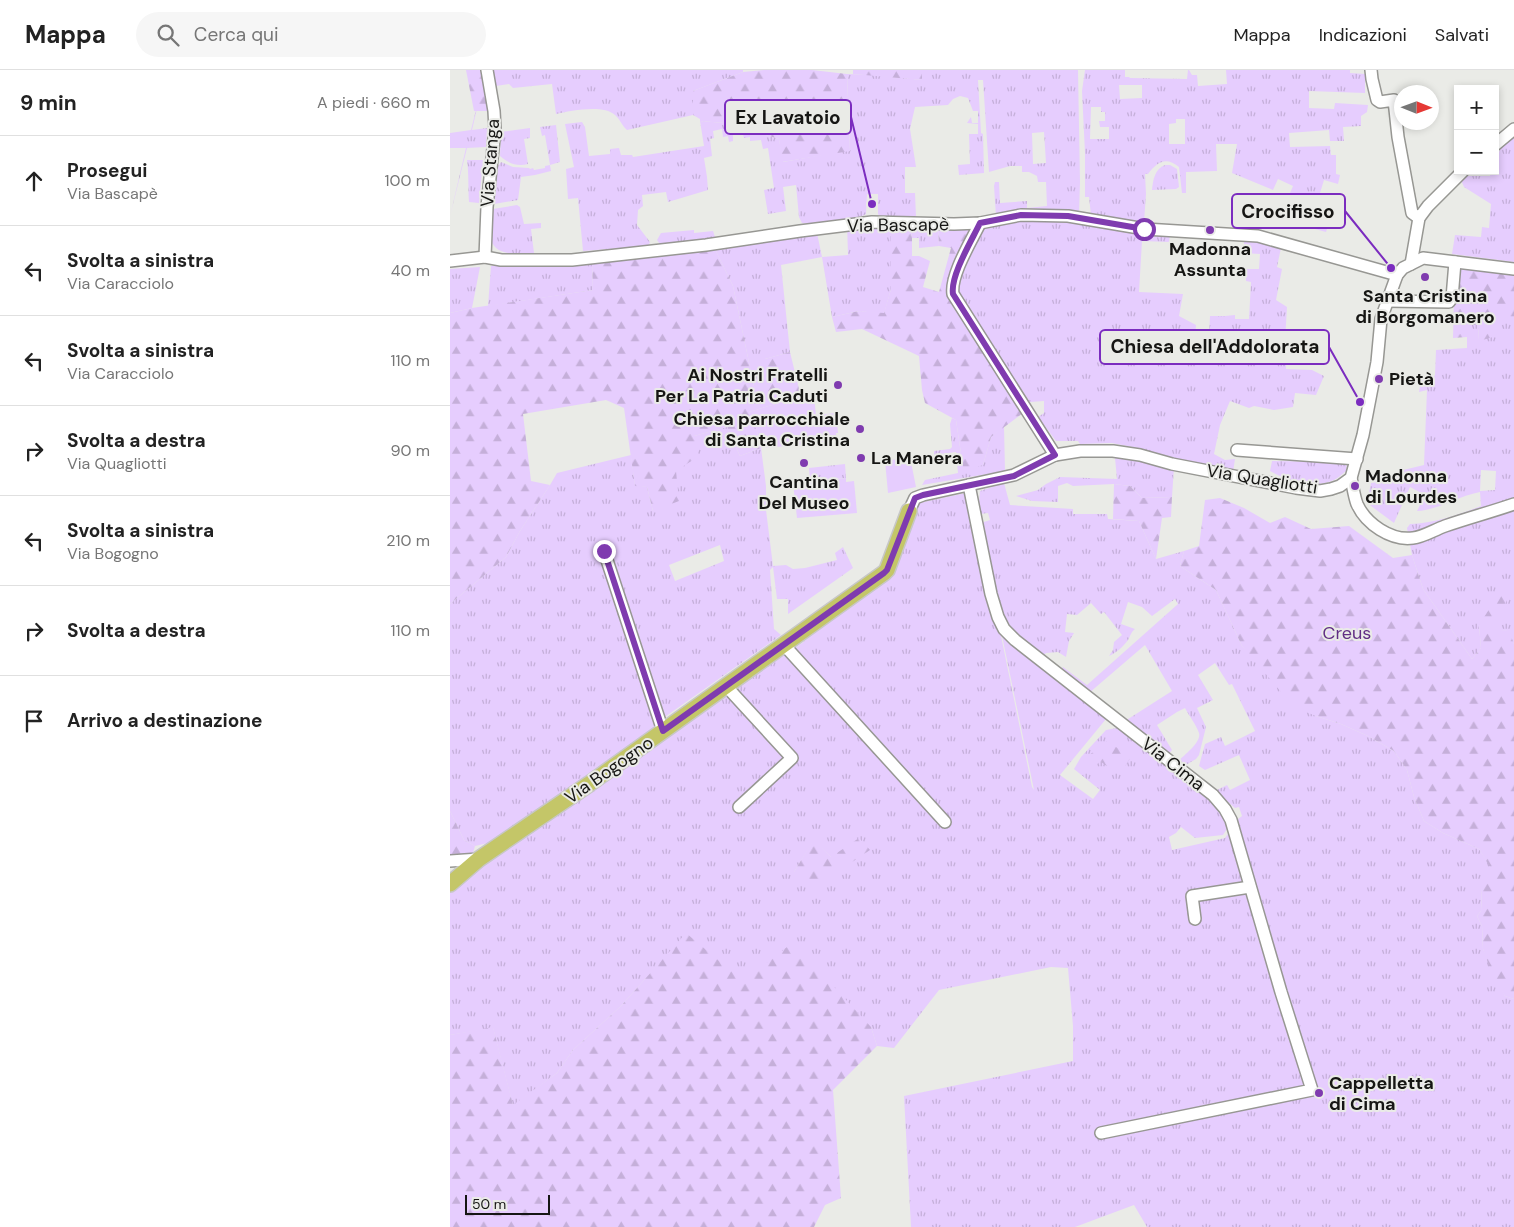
<!DOCTYPE html>
<html lang="it">
<meta charset="utf-8">
<style>
body{margin:0;font-family:"DM Sans",sans-serif;background:#f6f6f6;color:#222}
.controls{position:absolute;right:15px;top:15px;display:grid;overflow:hidden;border-radius:0px;box-shadow:0 2px 8px #0003}
.controls button{width:45px;height:45px;display:grid;place-items:center;padding:0;border:0;border-bottom:1px solid #e0e0e0;background:#fff;color:#222;font:25px sans-serif}
.compass{position:absolute;left:944px;top:15px;width:45px;height:45px;border-radius:50%;background:#fff;box-shadow:0 2px 8px #0003;rotate:91deg}
.scale{position:absolute;left:15px;bottom:12px;width:85px;box-sizing:border-box;padding-left:5px;border:2px solid #161614;border-top:0;font-size:14px;line-height:18px;white-space:nowrap;color:#161614;-webkit-text-stroke:4px #eaebe7;paint-order:stroke}
.stop{position:absolute;width:15px;height:15px;margin:-11px;border:4px solid #7f3baf;border-radius:50%;background:#fff}
.stop.end{background:#7f3baf;border-color:#fff;box-shadow:0 1px 5px #0008}
.list{margin:0;padding:0;list-style:none}
h2{display:flex;justify-content:space-between;align-items:center;height:65px;margin:0;padding:0 20px;font-size:21px}
h2 small{font-size:16px;font-weight:400;color:#767676}
.list li{display:grid;grid-template-columns:32px 1fr auto;gap:15px;align-items:center;box-sizing:border-box;height:90px;padding:0 20px;border-top:1px solid #e0e0e0}
.list b{display:block;font-size:19px;white-space:nowrap}
.list p{margin:0;font-size:16px;white-space:nowrap;color:#767676}
.list em{font-size:16px;font-style:normal;color:#767676}
.icon{flex:none;width:28px;height:28px;fill:none;stroke:currentColor;stroke-width:2;stroke-linecap:round;stroke-linejoin:round}
.map{position:relative;flex:none;width:1064px;height:1157px;overflow:hidden}
header{display:flex;align-items:center;gap:30px;box-sizing:border-box;height:70px;padding:0 25px;background:#fff;border-bottom:1px solid #e0e0e0}
header strong{font-size:24px}
nav{display:flex;gap:28px;margin-inline-start:auto;font-size:18px}
.search{width:350px;height:45px;background:#f6f6f6;display:flex;align-items:center;gap:12px;box-sizing:border-box;padding:0 18px;border-radius:28px;color:#767676;font-size:19px}
main{display:flex}
aside{flex:1;background:#fff}
.map>svg:first-child{display:block}
</style>
<header>
<strong>Mappa</strong>
<div class="search"><svg class="icon" aria-label="search" viewBox="0 0 24 24"><circle cx="10" cy="10" r="6"/><path d="M15 15l6 6"/></svg>Cerca qui</div>
<nav><a>Mappa</a><a>Indicazioni</a><a>Salvati</a></nav>
</header>
<main>
<aside>
<h2>9 min<small>A piedi · 660 m</small></h2>
<ul class="list">
<li><svg class="icon" aria-label="ahead" viewBox="0 0 24 24"><path d="M12 20V5M6 11l6-6 6 6"/></svg><div><b>Prosegui</b><p>Via Bascapè</p></div><em>100 m</em></li>
<li><svg class="icon" aria-label="left" viewBox="0 0 24 24"><path d="M17 20v-9H6M10 6l-5 5 5 5"/></svg><div><b>Svolta a sinistra</b><p>Via Caracciolo</p></div><em>40 m</em></li>
<li><svg class="icon" aria-label="left" viewBox="0 0 24 24"><path d="M17 20v-9H6M10 6l-5 5 5 5"/></svg><div><b>Svolta a sinistra</b><p>Via Caracciolo</p></div><em>110 m</em></li>
<li><svg class="icon" aria-label="right" viewBox="0 0 24 24"><path d="M7 20v-9h11M14 6l5 5-5 5"/></svg><div><b>Svolta a destra</b><p>Via Quagliotti</p></div><em>90 m</em></li>
<li><svg class="icon" aria-label="left" viewBox="0 0 24 24"><path d="M17 20v-9H6M10 6l-5 5 5 5"/></svg><div><b>Svolta a sinistra</b><p>Via Bogogno</p></div><em>210 m</em></li>
<li><svg class="icon" aria-label="right" viewBox="0 0 24 24"><path d="M7 20v-9h11M14 6l5 5-5 5"/></svg><div><b>Svolta a destra</b></div><em>110 m</em></li>
<li><svg class="icon" aria-label="arrive" viewBox="0 0 24 24"><path d="M6 21V4h12l-3 4 3 4H6"/></svg><div><b>Arrivo a destinazione</b></div></li>
</ul>
</aside>
<div class="map">
<svg width="1064" height="1157" viewBox="0 0 1064 1157">
<defs>
<pattern id="grass-tufts" width="24" height="20" patternUnits="userSpaceOnUse" patternTransform="scale(1.25)"><rect width="24" height="20" fill="#e6cdfe"/><path d="M3 7l-1-3M5 7V3M7 7l1-3M15 17l-1-3M17 17v-4M19 17l1-3" fill="none" stroke="#c5afd9"/></pattern>
<pattern id="forest-firs" width="22" height="20" patternUnits="userSpaceOnUse" patternTransform="scale(1.25)"><rect width="22" height="20" fill="#e6cdfe"/><path d="M5 1l3.5 6h-7zM16 11l3.5 6h-7z" fill="#c5afd9"/></pattern>
</defs>
<rect width="100%" height="100%" fill="#eaebe7"/>
<g fill="url(#grass-tufts)" fill-rule="evenodd">
<path d="M36,0l-14,60 15,-2 -1,19 -19,1 -17,68 16,-68h-16v-15l21,-3z"/>
<path d="M42,0h251v2l-50,19v24l-66,15c-5,-4 -7,-11 -12,-15 -12,-11 -45,-4 -59,-1l-4,-30 -39,4 -4,-4 -13,2z"/>
<path d="M472,0h156l2,112 -1,32 -83,2 -2,-30 1,-4h4l1,21 27,-2v7l20,-2 -1,-24h-8l-1,-6 -8,-4h-7v-6h-12l-21,6 -6,-92h-5l3,53 2,1 1,39 -25,2 -1,-10 12,-1 -1,-30h9v-10l-11,-1 4,-6 1,6h6v-12h-5l-5,-13 -8,-2 -7,3 -5,6 -33,2 -5,22 6,38h-11v26h10l1,24 -34,1 -4,-4v-20h-11l-1,20c-14,8 -48,11 -64,9l-3,-6 -3,-32 -13,2 3,24 -18,3 -4,-24 10,-2 -6,-40 -5,1 -2,-9 -11,1v-4l-6,1 -1,-4 -10,1v6l-4,1 -1,-6 -5,1 -1,-8 -9,2 1,7 -4,1 2,17 -8,2 3,19 1,13 -40,12 -2,-10 -24,3 1,11 -5,4 -1,15 13,17 -2,4 -65,5 -5,-53 -10,1 -2,-30 8,-2 -9,-43 17,-2 3,5 4,29 21,-2v-5l9,-1 2,7h11l1,2 71,-11 -4,-25 25,2 54,16 4,23 67,-12 -3,-76 27,1 48,5zM594,62l2,31 -13,1 -1,-31z"/>
<path d="M635,0h40v7h4l1,1 57,1 1,-9h1l3,5h5l1,11 29,-2 -1,-14h124v3l15,1v19l-56,-2v17l25,1 1,-6 33,2 -1,7 -6,4v10l-18,1 1,14h-14l-1,-11 -40,3 1,14 40,-1 1,9h5v19l4,1 -2,9 -14,-4 -4,13 7,2 -2,6h-3l-3,8 7,3 -4,9 7,2 -3,9 -22,-6 4,-21 -21,-5 6,-14 -15,-7 -5,11 -41,-17 5,-29h-21l1,27 -31,1v21h-4l-3,-26c-13,-11 -22,-5 -31,7h-3l1,20 -2,28 -7,2 -46,-9 -2,-18h-4v-44l-3,-62zM669,15h23v13l-22,1zM641,37h10v5h4v9h-6l1,6h9v12h-19zM726,49h9v25h-16v-20l7,-1z"/>
<path d="M106,55l4,37 -10,3 1,6 -16,4 -14,2 -3,23 -24,4 4,-38 3,-4 12,5 16,1 1,1 3,-1 1,2 11,-2v-2l5,-1 -5,-30 -3,1 -2,-9z"/>
<path d="M80,58v10l-6,1 4,25c-11,3 -20,-1 -28,-8l1,-24z"/>
<path d="M1064,61v131l-62,-8 3,-19 26,2 1,-10 7,1 2,-24 -27,-17 -3,-7 3,-4h26l2,-5h3v-8l9,-24z"/>
<path d="M17,90h16l-4,43 -10,-1c-1,-14 0,-27 -2,-42z"/>
<path d="M715,95h5l7,4 2,18 -3,2 -24,1c1,-11 3,-21 13,-25z"/>
<path d="M67,135l3,2 4,17 17,-1v5l-10,1 3,24c-14,0 -37,5 -43,-13l2,-31z"/>
<path d="M553,150h63l104,14 -1,8 -27,-1 -3,51 44,2 -4,22 17,9 -1,12h14l1,-21h15l10,-1v4h14l2,-37 -5,-1v-12h13l1,-15 -16,-1v-13l38,3 -5,24 5,2 -6,31 11,7 -2,34 1,28 26,1 12,6 -8,19 -21,-2 -2,14 -19,3 -20,-4 -5,2 -19,-7 -10,24 -6,29 11,6 10,-1 -2,13 -34,-7 -61,-17 -26,-5 -32,1 -2,-3h-22l-18,-24 6,-4v-12l-14,1 -74,-109 2,-19 28,-51z"/>
<path d="M397,153h44v66l-7,25 -25,-3 -27,6 -10,-60 -41,8 9,87 -25,7v31l-9,6 -23,-110 -19,-39 103,-14 5,24 26,-2z"/>
<path d="M488,153l1,23 -20,2v-10h-7l-2,-14z"/>
<path d="M244,160v3l19,-2 2,6 -2,3 -53,4 -3,-4 4,-7z"/>
<path d="M142,192l1,28 -105,16 3,-40z"/>
<path d="M30,197l-8,41 -22,5v-44z"/>
<path d="M1045,249h19v325l-6,-13 -16,-1 -13,-5 2,23 -9,11 -49,-70 -11,-34 -5,-27 3,-4c25,-1 48,-9 71,-18l-1,-14c-22,4 -41,18 -63,19l8,-16 -15,-8 -16,36 -27,-20 4,-20 23,-4 1,-7 29,-7 3,-75 -8,2 2,-12 11,-1 3,-4 1,-25 31,-2v-14h-9l-1,-9h21l1,15 16,-9zM1031,400l15,1 -1,19 -15,1z"/>
<path d="M502,348l4,2 7,47 20,-2 8,-28 13,-11 1,45 -83,14 3,-5 33,-7 -2,-21 -22,3v-4l16,-2 2,-2 -2,-23z"/>
<path d="M277,357l13,29 21,-8 5,38v24l7,56 13,-1 7,4 12,-1 32,-8 -2,-7 8,-6 10,21 -65,46v-15h-11l-4,-32 -3,3 4,59 7,6 -119,84 -4,7 -69,50 -101,67 -13,3 -11,-6 -14,-29v-207l56,-47 14,-26 30,-46 7,-12 74,-18 4,30 12,2 6,24 41,-75zM270,475l4,16 -49,20 -6,-16z"/>
<path d="M665,388l22,2 37,7 -2,30 -30,1 -12,-12 -16,-2 -41,2 -6,-3 -9,3v16l-26,-1 -16,-5 22,-6 8,-6 14,-7 57,2z"/>
<path d="M822,391l75,1 -1,9c-4,3 -8,7 -12,9 -19,9 -47,1 -64,-9z"/>
<path d="M395,394l1,14 -36,3 -1,-13z"/>
<path d="M554,413l6,22 63,4v5h34l1,5 31,2 17,38 28,-8 -4,15 36,24 26,56 74,70 25,8 27,12 26,15 13,19 7,27 10,24 19,12 36,16 16,25 -13,14 -1,23 -4,5 5,10 1,23 22,47 9,3v228h-367l-13,-22 -59,22h-164l-7,-131 169,-35v-35l-5,-58 -17,-1 -112,23 -45,58 -17,-2 -6,-19 -128,-46 -97,-3 -25,28 -48,44 -16,23 -44,33 -20,-78 -43,7v-148l141,-100 211,-144 91,-73 26,-67 47,-10 34,138 32,156 2,3 -33,-159 11,13 94,75 -46,56 33,24 7,-9 -26,-21 7,-12 25,-27 11,-2 25,17 41,36 29,20 10,10 6,16 -5,8 -28,3 -14,-11 -5,6 -7,4 3,13 53,-12 13,-19 4,-3 -3,-9 -4,1 -20,-17 12,-6 3,5 20,-10 -11,-25 -34,15 -6,-4 6,-22 16,-7 4,9 30,-15 -23,-47 -3,1 -14,-22 -17,12 15,25 -16,8 9,19 -7,28 -3,4 -12,7 -8,-3c6,-6 26,-21 23,-30 -3,-9 -10,-17 -14,-25l-8,4 -20,13 15,25 -4,5 -43,-34 47,-30 -27,-46 -56,48 -29,-22 3,-4 24,18 91,-81 -3,-5 -23,17 -10,-9 -14,-5 -7,22 14,5c-4,3 -4,6 -7,11 -4,6 -12,13 -19,16l4,-6 1,-8 8,-7 -18,-23 -3,2 -10,-11 -14,12 -10,-1 -2,18 9,1 -5,8 -3,16 -8,-5 -12,1 -4,3 -35,-30 -10,-24 -16,-79 9,-3 -2,-7 -8,1 -1,-10 1,-13zM364,770l17,17 -37,15z"/>
</g>
<g fill="url(#forest-firs)">
<path d="M16,0h15l7,41h-14z"/>
<path d="M314,0h48l35,4 3,77 -68,11 -3,-23 -54,-16 -25,-2v-2l-7,-4v-24l50,-19z"/>
<path d="M403,0h69v10l-69,-6z"/>
<path d="M441,153l19,1 2,14v18h7l11,5 -7,26 16,5 12,-44 -12,-2 -1,-23h28l5,6 -21,41 -3,22 45,75 31,46 -32,24 -8,28 -7,2h-13l-7,-47 -31,-17 -3,-13 -3,-34 -57,-27 -26,3 -4,-15 27,-6 25,2 7,-24z"/>
<path d="M264,177l19,39 23,110 9,-6v-31l25,-7 10,41h6l2,11h-3l-3,-4 -23,3 -30,9 8,19 4,17 -21,8 -13,-29 -33,9 5,20 -23,15 3,30 -26,10 -6,-24 -12,-1 -11,-78 -18,-8 -83,14 8,67 19,4 -30,46 -14,26 -56,47v-291l22,-5 121,-18 -1,-28z"/>
<path d="M1008,195l56,8v46h-19v12l-2,6 -14,4 -1,-16h-20v9h9v3l-14,1 1,-42z"/>
<path d="M664,414l16,2 12,12 30,-1 -1,20 -9,1 -6,41 -17,-38 -26,-2z"/>
<path d="M770,428l24,10 26,15 15,-6 26,12 38,-3 44,32 19,-3 11,34 49,70 9,-11 -2,-23 20,-31 12,-2 -18,37 16,2 5,13v355l-9,-3 -12,-19 -10,-28 -1,-23 -5,-10 4,-5 1,-23 -5,-8 17,-6 -15,-25 -36,-16 -19,-12 -10,-24 -7,-27 -13,-19 -26,-15 -27,-12 -25,-8 -22,-9 -52,-61 -26,-56 -36,-24 4,-15 15,-5 6,-46z"/>
<path d="M657,671l24,16 -7,11 -11,3 -13,-10 -8,9 -9,-10z"/>
<path d="M0,741l14,29 11,6 -2,7 -23,3z"/>
<path d="M409,768l11,12 -31,21 -26,13 -19,-12 20,-33 17,18z"/>
<path d="M236,863l57,48 44,-34 38,30 46,50 6,19 -44,44 8,108 -16,7 -11,22h-364v-192l43,-8 20,78 44,-32 16,-23 48,-44z"/>
</g>
<g fill="#e6cdfe">
<path d="M364,327l2,18 20,-2 2,20h-2l1,9 -76,6 -4,-17 -8,-19 30,-9 24,-4 2,4 5,1z"/>
<path d="M460,387l6,30 -28,6 -3,-32z"/>
<path d="M396,408v4l8,-1 3,32 -60,5 -4,-35z"/>
</g>
<g fill="none" stroke-linecap="round" stroke-linejoin="round">
<defs>
<g id="minor">
<path d="M921,0l1,9 5,21 3,2 14,-2 4,37 14,76 7,5"/>
<path d="M1045,75l19,-16"/>
<path d="M530,153c-8,17 -30,52 -27,71l102,161"/>
<path d="M35,187l2,-50 8,-78 -1,-18 -7,-41"/>
<path d="M0,191l35,-4 16,3h71l134,-15 94,-14 72,-9 82,2 26,-1 41,-8 47,1 77,13 113,7 139,39"/>
<path d="M961,194l12,-6 91,11"/>
<path d="M937,231l62,1 3,-4 3,-36"/>
<path d="M787,380l120,9"/>
<path d="M901,408c2,9 3,18 6,26 9,20 34,37 56,34 10,-1 21,-8 32,-12 23,-8 46,-14 69,-22"/>
<path d="M519,415l22,109 7,23 6,12 11,11 198,155 12,14 6,11 50,172 31,98 -211,43"/>
<path d="M459,441l6,-13 8,-3 91,-20 41,-20 25,-4h33l27,4 32,9 124,24 24,3 11,-2 9,-3 11,-8 12,-43 14,-73 4,-43 16,-44 6,-7 8,-4 8,-46 9,-12 35,-35"/>
<path d="M154,481l59,180"/>
<path d="M334,575l161,177"/>
<path d="M276,616l66,72 -53,49"/>
<path d="M0,791l29,-2"/>
<path d="M745,849l-3,-23 58,-9"/>
</g>
<path id="major" d="M0,814l29,-25 110,-75 295,-211 3,-3 22,-59"/>
</defs>
<use href="#minor" stroke="#979793" stroke-width="14"/>
<use href="#major" stroke="#c7c7c7" stroke-width="18"/>
<use href="#minor" stroke="#fff" stroke-width="11"/>
<use href="#major" stroke="#c4c668" stroke-width="15"/>
</g>
<g fill="none" stroke-linecap="round" stroke-linejoin="round">
<path stroke="#7f3baf" stroke-width="6" d="M154,481l59,180 221,-158 3,-3 28,-72 8,-3 91,-19 41,-21 -102,-161c-3,-18 19,-54 27,-71l41,-8 47,1 76,13"/>
</g>
<g fill="#7f3baf" stroke="#eaebe7" stroke-width="2">
<circle cx="760" cy="160" r="5"/>
<circle cx="975" cy="207" r="5"/>
<circle cx="929" cy="309" r="5"/>
<circle cx="388" cy="315" r="5"/>
<circle cx="410" cy="359" r="5"/>
<circle cx="411" cy="388" r="5"/>
<circle cx="354" cy="393" r="5"/>
<circle cx="905" cy="416" r="5"/>
<circle cx="869" cy="1023" r="5"/>
</g>
<g text-anchor="middle" stroke-width="4" stroke-linejoin="round" paint-order="stroke">
<g font-size="18" fill="#161614" stroke="#eaebe7">
<text transform="translate(40 93) rotate(-86)" y="6">Via Stanga</text>
<text transform="translate(448 155) rotate(-1)" y="6">Via Bascapè</text>
<text transform="translate(812 409) rotate(9)" y="6">Via Quagliotti</text>
<text transform="translate(723 694) rotate(38)" y="6">Via Cima</text>
<text transform="translate(159 700) rotate(-35)" y="6">Via Bogogno</text>
</g>
<g font-size="18" font-weight="bold" fill="#161614" stroke="#eaebe7" text-anchor="start">
<text x="760" y="185" text-anchor="middle">Madonna<tspan x="760" dy="21">Assunta</tspan></text>
<text x="975" y="232" text-anchor="middle">Santa Cristina<tspan x="975" dy="21">di Borgomanero</tspan></text>
<text x="378" y="311" text-anchor="end">Ai Nostri Fratelli<tspan x="378" dy="21">Per La Patria Caduti</tspan></text>
<text x="939" y="315">Pietà</text>
<text x="400" y="355" text-anchor="end">Chiesa parrocchiale<tspan x="400" dy="21">di Santa Cristina</tspan></text>
<text x="421" y="394">La Manera</text>
<text x="915" y="412">Madonna<tspan x="915" dy="21">di Lourdes</tspan></text>
<text x="354" y="418" text-anchor="middle">Cantina<tspan x="354" dy="21">Del Museo</tspan></text>
<text x="879" y="1019">Cappelletta<tspan x="879" dy="21">di Cima</tspan></text>
</g>
<g font-size="18" fill="#612e85" stroke="#eaebe7">
<text x="897" y="569">Creus</text>
</g>
</g>
<path fill="none" stroke="#7b2cbf" stroke-width="2" d="M422 134L401 47M941 198L895 141M910 332L879 277"/>
<g fill="#7b2cbf" stroke="#eaebe7" stroke-width="2">
<circle cx="422" cy="134" r="5"/>
<circle cx="941" cy="198" r="5"/>
<circle cx="910" cy="332" r="5"/>
</g>
<g fill="#eaebe7" stroke="#7b2cbf" stroke-width="2">
<rect x="275" y="30" width="126" height="34" rx="5"/>
<rect x="782" y="124" width="113" height="34" rx="5"/>
<rect x="650" y="260" width="229" height="34" rx="5"/>
</g>
<g font-size="19" text-anchor="middle" font-weight="bold" fill="#161614">
<text x="338" y="54">Ex Lavatoio</text>
<text x="838" y="148">Crocifisso</text>
<text x="765" y="283">Chiesa dell'Addolorata</text>
</g>
</svg>
<div class="controls">
<button>+</button>
<button>−</button>
</div>
<svg class="compass" viewBox="-18 -18 36 36"><path d="M0-13l5 13h-10z" fill="#e53935"/><path d="M0 13l5-13h-10z" fill="#767676"/></svg>
<div class="scale">50 m</div>
<div class="stop" style="left:694px;top:159px"></div>
<div class="stop end" style="left:154px;top:481px"></div>
</div>
</main>
